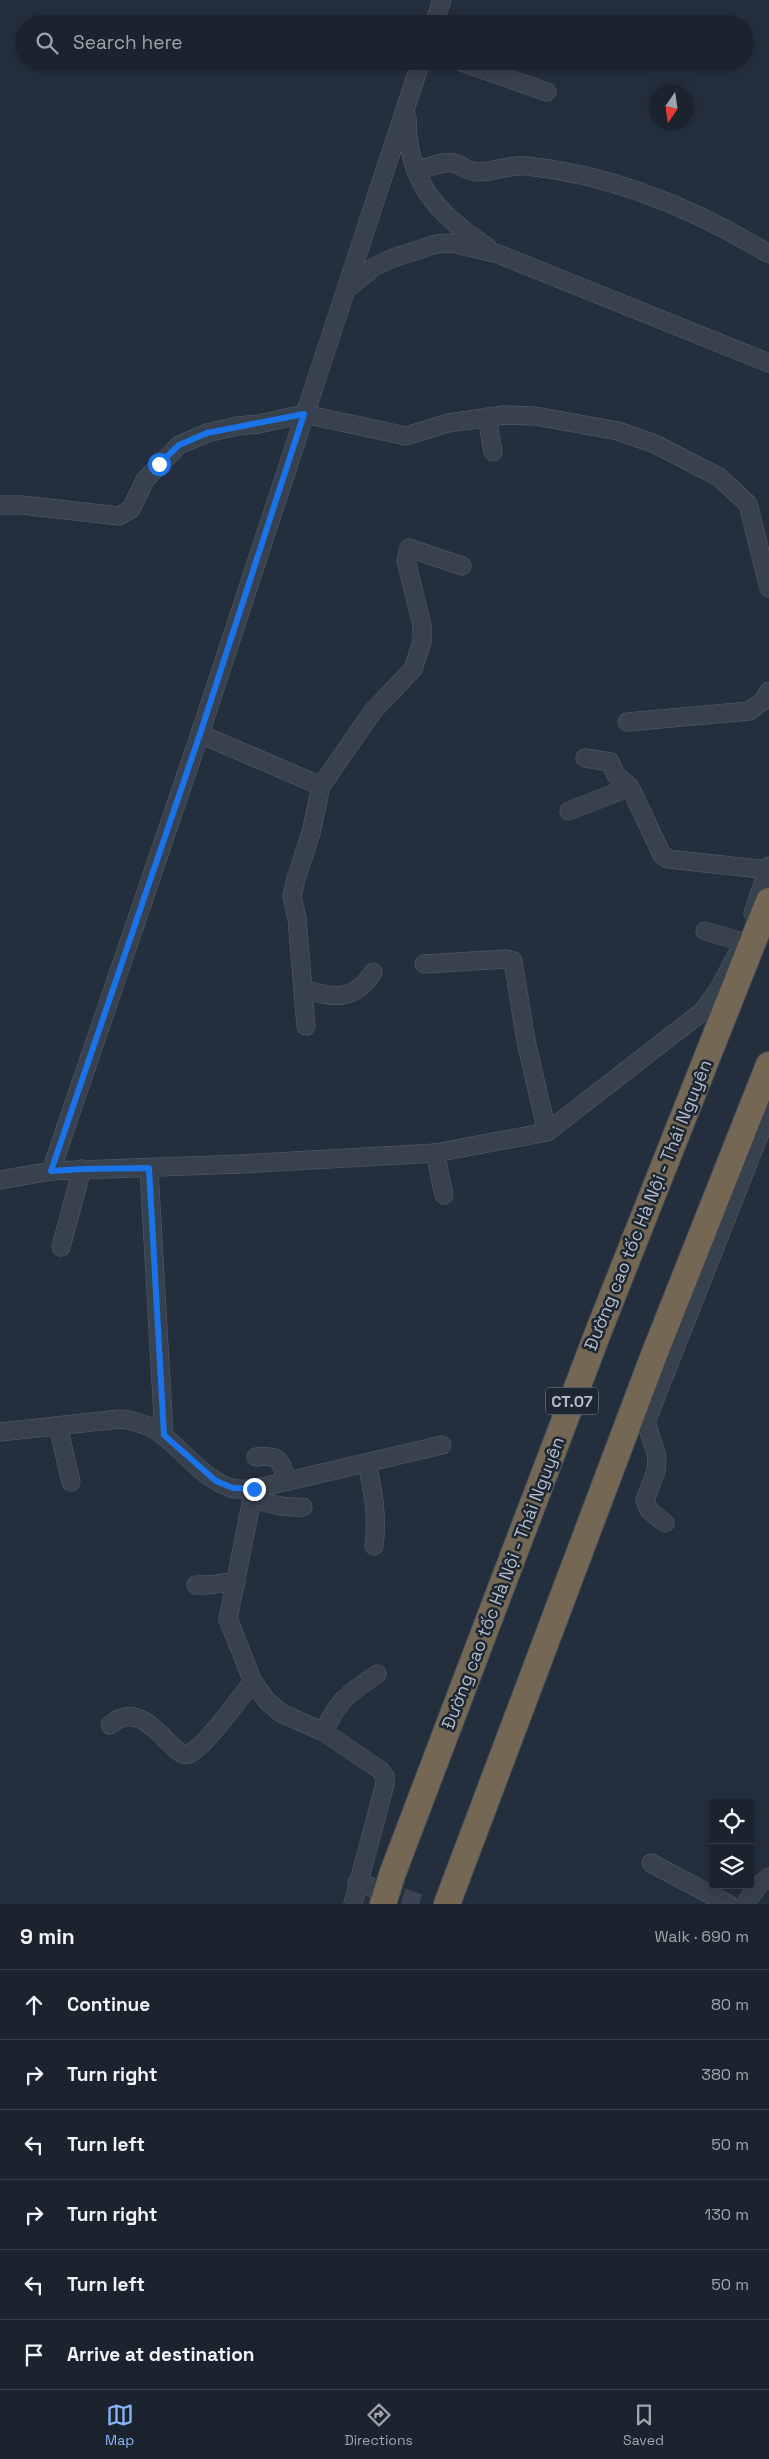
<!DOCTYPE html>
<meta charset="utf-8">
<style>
body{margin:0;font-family:"Space Grotesk",sans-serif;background:#282f3a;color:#f1f3f6}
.controls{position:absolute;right:15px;bottom:15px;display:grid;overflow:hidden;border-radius:5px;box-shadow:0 2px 12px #0003}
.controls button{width:45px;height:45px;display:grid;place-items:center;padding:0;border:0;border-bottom:1px solid #39404a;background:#1b232e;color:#f1f3f6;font:25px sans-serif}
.compass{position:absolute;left:649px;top:85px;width:45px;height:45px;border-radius:50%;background:#1b232e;box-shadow:0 2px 12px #0003;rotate:193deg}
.stop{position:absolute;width:15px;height:15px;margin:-11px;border:4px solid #1a73e8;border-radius:50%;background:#fff}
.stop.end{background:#1a73e8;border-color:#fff;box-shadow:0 1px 5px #0008}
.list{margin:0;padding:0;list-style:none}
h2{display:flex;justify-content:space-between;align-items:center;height:65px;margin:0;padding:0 20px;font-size:21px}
h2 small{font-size:16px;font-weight:400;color:#a0a4aa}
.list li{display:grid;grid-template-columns:32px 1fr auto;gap:15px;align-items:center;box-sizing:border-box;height:70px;padding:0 20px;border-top:1px solid #39404a}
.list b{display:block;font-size:19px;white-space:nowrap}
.list em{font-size:16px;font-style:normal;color:#a0a4aa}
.icon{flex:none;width:28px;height:28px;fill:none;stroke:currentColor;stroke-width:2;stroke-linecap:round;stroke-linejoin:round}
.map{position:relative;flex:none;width:769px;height:1904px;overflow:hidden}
.search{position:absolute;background:#1b232e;box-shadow:0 2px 12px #0003;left:15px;right:15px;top:15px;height:55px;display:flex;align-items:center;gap:12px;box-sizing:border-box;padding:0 18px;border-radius:28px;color:#a0a4aa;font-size:19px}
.sheet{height:485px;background:#1b232e}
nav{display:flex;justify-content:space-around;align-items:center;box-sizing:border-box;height:70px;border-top:1px solid #39404a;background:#1b232e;font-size:14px;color:#a0a4aa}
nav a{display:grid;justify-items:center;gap:2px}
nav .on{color:#8ab4f8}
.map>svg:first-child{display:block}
</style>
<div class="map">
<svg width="769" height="1904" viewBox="0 0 769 1904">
<rect width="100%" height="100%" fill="#242f3e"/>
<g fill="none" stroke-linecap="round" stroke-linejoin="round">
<path stroke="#3a4453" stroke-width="18" stroke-dasharray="18 9" stroke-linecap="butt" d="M377,1889l46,15"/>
<defs>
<g id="minor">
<path d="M434,24l8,-24"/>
<path d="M459,61l88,31"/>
<path d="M407,117c0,65 29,96 80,130"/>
<path d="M416,171c12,-3 29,-12 41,-7 7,3 12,8 21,8 16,0 32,-8 49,-6 87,9 168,43 242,88"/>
<path d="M346,290l28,-23 19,-9 43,-14 16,-1 46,11 271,109"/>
<path d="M487,417l6,35"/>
<path d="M0,505h22l97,11 12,-7 14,-29 34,-35 28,-12 30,-7 22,-2 45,-10 102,22 42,-13 56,-8 31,1 83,15 37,13 64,33 29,27 21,84"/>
<path d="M627,722l122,-11 14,-10 6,-10"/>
<path d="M200,734l121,52"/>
<path d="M585,758l25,4 6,13 14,12 32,68 6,4 100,11"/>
<path d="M569,811l61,-24"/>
<path d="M753,913l16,-47"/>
<path d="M705,931l37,11"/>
<path d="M424,964l82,-5 7,2 13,80 21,91"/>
<path d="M303,989c31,9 51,13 70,-17"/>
<path d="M306,1026l-9,-108 -5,-22 4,-17 15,-46 10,-47 52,-75 40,-42 9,-27v-17l-16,-65 3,-12 53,18"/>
<path d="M435,1153l9,42"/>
<path d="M149,1169l15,266"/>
<path d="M51,1171l190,-7 194,-11 112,-21 156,-121 17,-24 16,-31"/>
<path d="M0,1180l51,-9 149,-437 221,-673"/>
<path d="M61,1247l21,-78"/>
<path d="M58,1426l13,56"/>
<path d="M0,1432l119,-13c52,2 68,54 112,69 7,2 16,1 23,1l188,-44"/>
<path d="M256,1457c23,-3 25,4 31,24"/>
<path d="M367,1463c6,29 11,53 7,83"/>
<path d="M254,1489l-26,130 25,63 14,19 14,12 43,19 56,38 5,6v8l-32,120"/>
<path d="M253,1498c17,7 31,10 50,9"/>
<path d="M665,1523l-16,-13 -4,-10 11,-29 1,-14 -11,-35 123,-312"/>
<path d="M196,1585c15,1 26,-3 40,-3"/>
<path d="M110,1725c35,-32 63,37 79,29 19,-10 49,-55 64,-72"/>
<path d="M324,1732c14,-32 24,-38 53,-58"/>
<path d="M651,1863l77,41"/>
<path d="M357,1882l19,7"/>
<path d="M745,1904l13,-18 11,-9"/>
</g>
<g id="highway">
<path d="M383,1904l9,-29 207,-545 170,-429"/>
<path d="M447,1904l207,-549 115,-290"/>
</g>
</defs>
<use href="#minor" stroke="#565f6c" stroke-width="19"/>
<use href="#highway" stroke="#434c59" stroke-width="28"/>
<use href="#minor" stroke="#38414e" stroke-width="18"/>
<use href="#highway" stroke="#746855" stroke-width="26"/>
</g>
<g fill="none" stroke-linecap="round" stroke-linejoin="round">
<path stroke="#1a73e8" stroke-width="6" d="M159,464l20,-19 28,-12 97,-19 -104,320 -149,437 31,-2 67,-1 15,267 52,46 17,7 21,1"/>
</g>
<g text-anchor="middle" stroke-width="5" stroke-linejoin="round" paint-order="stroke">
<rect fill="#1d2633" stroke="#878f9c" stroke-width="1" x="546" y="1387.5" width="52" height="27" rx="4"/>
<g font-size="16" font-weight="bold" fill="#b4bcc9">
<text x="572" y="1407">CT.07</text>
</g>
<g font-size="18" fill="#b4bcc9" stroke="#1d2633">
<text transform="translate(648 1205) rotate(-68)" y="6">Đường cao tốc Hà Nội - Thái Nguyên</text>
<text transform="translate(503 1583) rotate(-69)" y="6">Đường cao tốc Hà Nội - Thái Nguyên</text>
</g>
</g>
</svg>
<div class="controls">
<button><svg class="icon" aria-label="locate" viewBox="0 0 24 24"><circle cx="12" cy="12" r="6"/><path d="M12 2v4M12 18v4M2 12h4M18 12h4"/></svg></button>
<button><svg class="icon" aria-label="layers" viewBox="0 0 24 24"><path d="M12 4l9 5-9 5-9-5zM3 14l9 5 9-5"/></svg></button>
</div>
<svg class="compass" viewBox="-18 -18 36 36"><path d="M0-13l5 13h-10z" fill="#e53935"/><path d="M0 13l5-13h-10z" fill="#a0a4aa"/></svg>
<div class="stop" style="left:159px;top:464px"></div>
<div class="stop end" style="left:254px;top:1489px"></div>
<div class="search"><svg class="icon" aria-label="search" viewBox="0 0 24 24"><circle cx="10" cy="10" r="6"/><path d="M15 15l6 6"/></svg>Search here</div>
</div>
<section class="sheet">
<h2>9 min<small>Walk · 690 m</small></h2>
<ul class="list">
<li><svg class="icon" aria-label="ahead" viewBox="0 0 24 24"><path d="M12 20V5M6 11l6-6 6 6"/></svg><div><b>Continue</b></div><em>80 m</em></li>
<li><svg class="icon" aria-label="right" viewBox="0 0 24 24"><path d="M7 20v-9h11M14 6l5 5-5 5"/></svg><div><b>Turn right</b></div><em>380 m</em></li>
<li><svg class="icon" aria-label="left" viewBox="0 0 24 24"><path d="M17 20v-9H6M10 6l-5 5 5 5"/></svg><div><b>Turn left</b></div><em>50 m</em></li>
<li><svg class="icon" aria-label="right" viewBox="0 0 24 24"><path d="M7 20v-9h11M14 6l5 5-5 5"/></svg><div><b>Turn right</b></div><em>130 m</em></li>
<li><svg class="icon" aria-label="left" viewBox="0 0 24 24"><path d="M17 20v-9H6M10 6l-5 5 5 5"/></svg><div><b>Turn left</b></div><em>50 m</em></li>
<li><svg class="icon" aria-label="arrive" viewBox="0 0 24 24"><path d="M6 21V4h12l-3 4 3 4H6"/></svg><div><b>Arrive at destination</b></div></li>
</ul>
</section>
<nav>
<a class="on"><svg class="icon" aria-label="map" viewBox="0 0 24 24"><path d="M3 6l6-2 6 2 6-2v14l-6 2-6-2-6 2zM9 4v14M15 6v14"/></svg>Map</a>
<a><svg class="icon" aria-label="directions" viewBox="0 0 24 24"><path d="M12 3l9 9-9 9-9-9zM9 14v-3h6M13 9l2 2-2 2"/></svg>Directions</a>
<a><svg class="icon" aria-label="saved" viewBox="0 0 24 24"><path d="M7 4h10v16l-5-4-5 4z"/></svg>Saved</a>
</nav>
